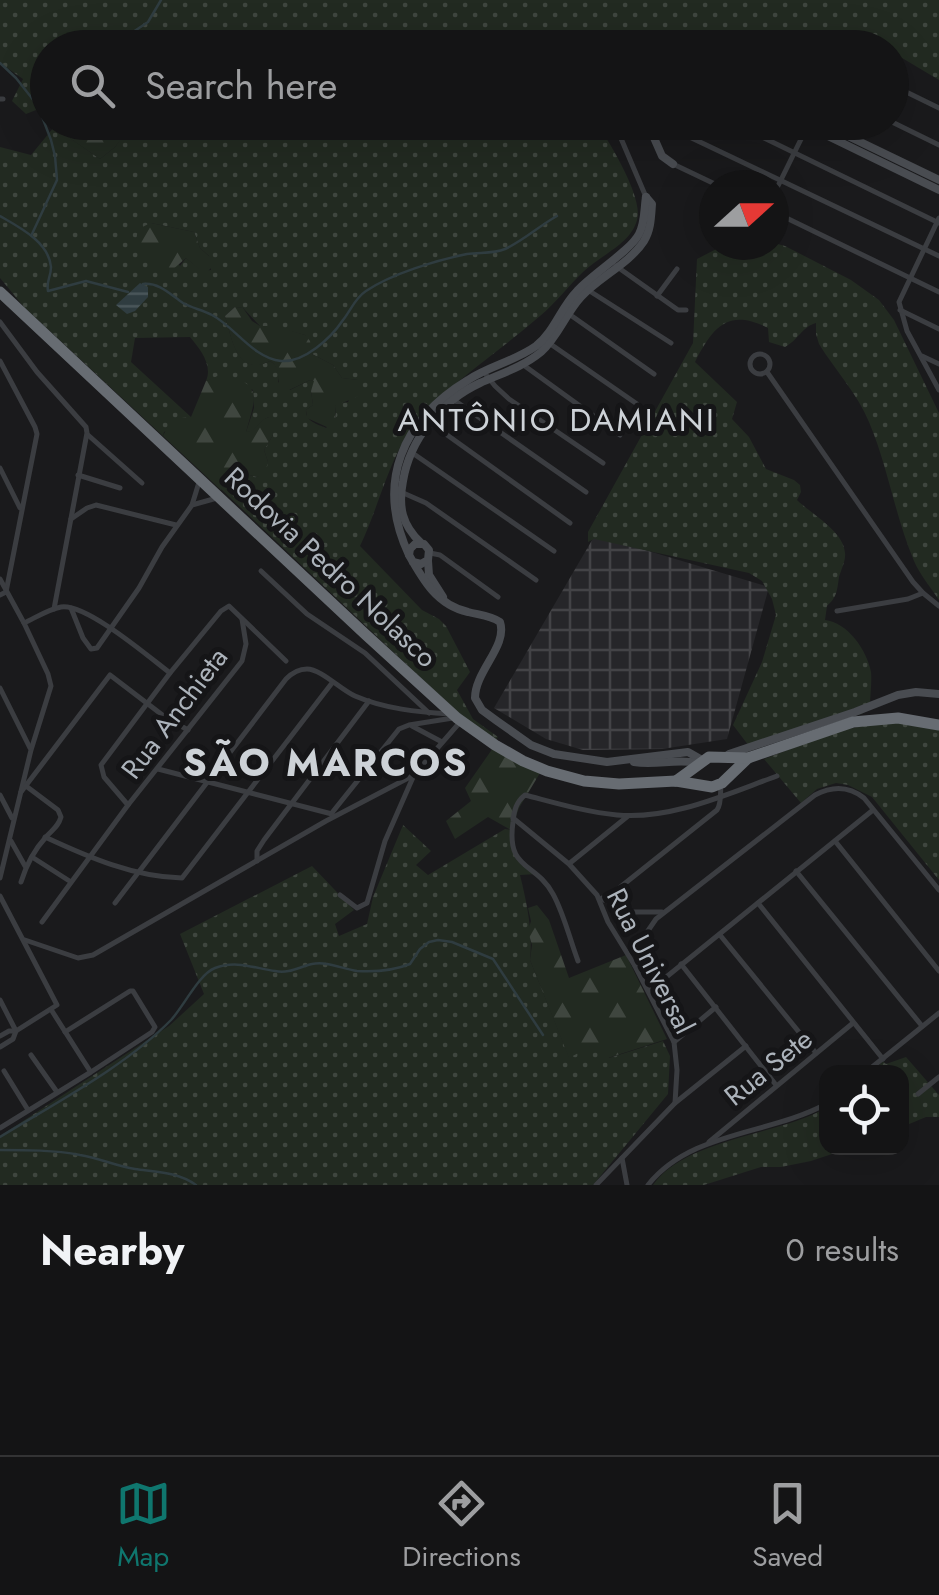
<!DOCTYPE html>
<meta charset="utf-8">
<style>
body{margin:0;font-family:Jost,sans-serif;background:#1d1d1e;color:#f1f3f6}
.controls{position:absolute;right:30px;bottom:30px;display:grid;overflow:hidden;border-radius:20px;box-shadow:0 10px 40px #0002}
.controls button{width:90px;height:90px;display:grid;place-items:center;padding:0;border:0;border-bottom:2px solid #333334;background:#141415;color:#f1f3f6;font:50px sans-serif}
.compass{position:absolute;left:699px;top:170px;width:90px;height:90px;border-radius:50%;background:#141415;box-shadow:0 10px 40px #0002;rotate:69deg}
.list{margin:0;padding:0;list-style:none}
h2{display:flex;justify-content:space-between;align-items:center;height:130px;margin:0;padding:0 40px;font-size:42px}
h2 small{font-size:32px;font-weight:400;color:#9d9ea0}
.icon{flex:none;width:55px;height:55px;fill:none;stroke:currentColor;stroke-width:2;stroke-linecap:round;stroke-linejoin:round}
.map{position:relative;flex:none;width:939px;height:1185px;overflow:hidden}
.search{position:absolute;background:#141415;box-shadow:0 10px 40px #0002;left:30px;right:30px;top:30px;height:110px;display:flex;align-items:center;gap:25px;box-sizing:border-box;padding:0 35px;border-radius:55px;color:#9d9ea0;font-size:38px}
.sheet{height:270px;background:#141415}
nav{display:flex;justify-content:space-around;align-items:center;box-sizing:border-box;height:140px;border-top:2px solid #333334;background:#141415;font-size:28px;color:#9d9ea0}
nav a{display:grid;justify-items:center;gap:5px}
nav .on{color:#0f766e}
.map>svg:first-child{display:block}
</style>
<div class="map">
<svg width="939" height="1185" viewBox="0 0 939 1185">
<defs>
<pattern id="industrial-grid" width="8" height="8" patternUnits="userSpaceOnUse" patternTransform="scale(2.5)"><rect width="8" height="8" fill="#262629"/><path d="M0 4h8M4 0v8" fill="none" stroke="#434346"/></pattern>
<pattern id="grass-dots" width="8" height="8" patternUnits="userSpaceOnUse" patternTransform="scale(2.5)"><rect width="8" height="8" fill="#222a21"/><path d="M2 2h.1M6 6h.1" fill="none" stroke="#3f463f" stroke-width="1.8" stroke-linecap="round"/></pattern>
<pattern id="forest-firs" width="22" height="20" patternUnits="userSpaceOnUse" patternTransform="scale(2.5)"><rect width="22" height="20" fill="#222a21"/><path d="M5 1l3.5 6h-7zM16 11l3.5 6h-7z" fill="#3f463f"/></pattern>
<pattern id="water-rules" width="6" height="5" patternUnits="userSpaceOnUse" patternTransform="scale(2.5)"><rect width="6" height="5" fill="#2f3c40"/><path d="M0 2.5h6" fill="none" stroke="#4a565a"/></pattern>
</defs>
<rect width="100%" height="100%" fill="#1a1a1c"/>
<path fill="url(#industrial-grid)" d="M595,535l174,52 -42,152 -65,10 -79,1 -37,-11 -52,-31z"/>
<g fill="url(#grass-dots)" fill-rule="evenodd">
<path d="M0,0h939v80l-47,-28v-4l-8,-1 -18,-10 -51,-7 -150,11h-29l-46,7h-542l-1,36 -6,32 -5,-6 -10,4 -14,-13 11,-22 -23,-16z"/>
<path d="M130,122l467,1c12,19 47,75 40,97 -6,24 -38,36 -54,52 -15,14 -27,31 -43,44 -38,33 -81,62 -118,97 -32,39 -41,89 -62,133l62,64 17,9 7,7 24,46 -13,18 16,29 25,18 -3,4 -37,-29 -53,-49 -184,-174 10,-18 27,6 10,-15 -4,-12 9,-15 -4,-18c-10,3 -13,15 -23,15l8,-24 -1,-18c-19,-11 -25,-18 -47,-9 7,-16 -6,-32 -16,-44l-55,1 -4,24 60,55 -27,15 -1,4 -139,-129 -24,-29v-131l31,8 23,-28 46,32 15,-12 16,-22zM151,223l43,9 6,16 9,8 2,14 -9,1 -16,-13 -6,8zM235,307l8,1 17,18 15,1 30,8 5,10 2,9 21,11 9,13 16,2 -10,22 -10,1 -3,3 1,11 -10,11c-9,-4 -21,-7 -20,-18l7,-5 -2,-14 4,-10 -5,-1 -20,10 -12,-8c2,-9 0,-16 -8,-21 -33,16 -38,-22 -45,-45z"/>
<path d="M774,243l11,3 66,34 28,20 15,20 45,93v187c-8,-12 -19,-25 -25,-39 -19,-45 -26,-94 -45,-139 -12,-29 -34,-52 -50,-78l-3,-10v-11c-13,3 -19,18 -31,24l-16,-5 -1,-14c-40,-20 -55,-1 -73,34l42,40 -5,17 17,18 17,32 28,11 6,5 1,7 -4,8c14,14 47,31 48,53 1,7 -4,17 -6,24 -2,14 -2,20 -12,29l-2,14c22,2 42,30 46,52 1,11 -1,23 -1,34l-8,8 -23,5 -87,31 -19,-25 29,-63 14,-47 -4,-16 -10,-18 -13,-8 -155,-34 -6,3v-10l105,-189 4,-84 27,-14h50z"/>
<path d="M892,720l47,10v150l-67,-83 -24,-12 -12,-2 -19,6 -16,14 -37,-44 74,-28z"/>
<path d="M403,825l28,26 -15,14 12,10 77,-46 6,1c-3,23 7,33 26,44l-17,1c7,29 13,56 10,85l39,97 27,-14 13,15 54,-17 7,15 -2,38 -75,91h-593v-49l169,-110 35,-32 -24,-60 132,-68 42,44 -19,14 4,12 28,-12 6,-27z"/>
<path d="M906,1057l33,38v22h-13l-24,10v-55h-30l11,-11 3,3z"/>
<path d="M826,1108v40h24l-39,13 -30,6h-20l-57,18h-51c34,-47 124,-49 173,-77z"/>
</g>
<g fill="url(#forest-firs)">
<path d="M47,84l1,38h82l2,3 -17,22 -15,12 -55,-38 -4,-5z"/>
<path d="M151,223l43,9 6,16 12,11 2,6 -7,7 -6,-1 -15,-13 -15,13c-19,-5 -54,-36 -20,-48z"/>
<path d="M235,307l8,1 9,13 8,5h15l30,9 5,6 2,13 21,11 9,13 16,2 3,4 -2,12 -24,10 1,16 -7,6 -22,-10 -1,-8 7,-5 -2,-14 3,-10 -4,-1 -25,12 -5,-4c-3,-10 1,-20 -10,-27 -33,17 -38,-22 -45,-45z"/>
<path d="M220,375c44,8 36,21 26,57 10,-1 13,-12 23,-15l3,2 1,16 -9,15 4,12 -3,11 -7,4 -27,-6 -10,19 -58,-54c6,-14 14,-19 28,-19l15,-36z"/>
<path d="M493,748l47,25 -21,35 -8,22 -23,-13 -33,22 -9,-18 25,-20 -6,-13z"/>
<path d="M537,905l12,15 20,58 57,-23 41,84 -59,19 -13,-14 -26,14 -39,-98 2,-15 -4,-14 3,-10 -3,-13z"/>
</g>
<path fill="url(#water-rules)" d="M140,283l8,4v10l-13,14 -8,3 -11,-9z"/>
<g fill="none" stroke-linecap="round" stroke-linejoin="round">
<g stroke="#2f3c40" stroke-width="2.5">
<path d="M109,48l39,-26 13,-22"/>
<path d="M0,63l16,15 22,28 13,34 4,16 2,24 -25,54"/>
<path d="M38,104l5,-38 5,-6"/>
<path d="M0,216c19,11 49,26 51,51 0,10 -5,14 -3,24l38,-10 42,11"/>
<path d="M143,284c16,-2 28,11 40,19 9,5 19,7 29,12 23,12 41,43 69,46 23,2 50,-23 62,-41 8,-10 12,-22 23,-29 25,-17 71,-31 101,-37 13,-2 26,0 38,-5 18,-8 34,-23 52,-33"/>
<path d="M0,1137c55,-34 126,-71 171,-117 13,-14 28,-46 44,-52 21,-8 39,0 60,3 14,3 24,-4 37,-7 16,-3 30,5 45,7 17,1 38,-1 53,-7l10,-15 9,-7 9,-2 14,2 41,17 50,76"/>
<path d="M0,1150c27,0 54,0 80,5 19,3 36,11 55,14 21,3 43,3 61,16"/>
</g>
<g stroke="#3b3d41" stroke-width="5">
<path d="M611,48h19"/>
<path d="M892,85l47,23"/>
<path d="M0,99h3"/>
<path d="M614,122l32,75"/>
<path d="M658,122l281,134"/>
<path d="M731,122l208,101"/>
<path d="M892,122l47,23"/>
<path d="M673,164l44,21"/>
<path d="M774,194l33,-67"/>
<path d="M774,212l165,80"/>
<path d="M939,218l-40,84 8,29 32,59"/>
<path d="M616,266l62,44h8"/>
<path d="M588,290l83,53"/>
<path d="M657,296l20,-27"/>
<path d="M900,310l39,19"/>
<path d="M569,314l85,60"/>
<path d="M0,322l37,50 49,55 1,6 -33,176"/>
<path d="M549,343l88,61"/>
<circle cx="760" cy="364" r="10"/>
<path d="M922,356l17,8"/>
<path d="M0,361l35,66 2,7 -31,158 -6,3"/>
<path d="M522,364l98,71"/>
<path d="M483,371l12,15 14,13 94,64"/>
<path d="M767,372l146,210 10,11 16,13"/>
<path d="M454,400l132,92"/>
<path d="M422,417l148,106"/>
<path d="M88,435l54,48"/>
<path d="M411,452l143,99"/>
<path d="M0,468l20,40"/>
<path d="M78,475l42,13"/>
<path d="M401,492l25,11 110,77"/>
<path d="M192,505l8,-26"/>
<path d="M71,519l16,-11 9,-3 80,20"/>
<path d="M430,553l10,2 58,42"/>
<path d="M261,571l46,43 58,39 64,60"/>
<path d="M0,579l24,44 24,51 3,12 -20,64 -31,128"/>
<path d="M71,608l12,30 8,11 6,-1 42,-60 23,-41 30,-42 25,-7"/>
<path d="M837,611l71,-12 15,-6"/>
<path d="M24,623c11,-5 25,-14 37,-16 25,-4 88,50 109,66"/>
<path d="M0,688l30,60"/>
<path d="M412,726l30,16"/>
<path d="M158,769l174,45"/>
<path d="M21,792l89,-117 55,42 23,13"/>
<path d="M0,795l12,23"/>
<path d="M128,805l-24,-28 -3,-12 69,-92 51,-62 8,-5 57,55"/>
<path d="M331,814l68,-85 10,-4 44,-7"/>
<path d="M513,818l56,46 28,31 11,27 27,44 39,76 3,28 -2,33"/>
<path d="M45,837c43,20 89,40 137,41l150,-195"/>
<path d="M11,841l14,25"/>
<path d="M835,841l104,130"/>
<path d="M32,857l39,25"/>
<path d="M257,861v-10l7,-11 105,-139"/>
<path d="M570,863l58,-47"/>
<path d="M796,871l126,155"/>
<path d="M21,882c5,-16 13,-32 25,-45 7,-8 12,-10 15,-20l-3,-7 -32,-24"/>
<path d="M340,895l17,13 10,-5 18,-62 29,-66 47,-54"/>
<path d="M0,896l57,109 -41,26h-7l-9,5"/>
<path d="M602,898l27,14h33"/>
<path d="M604,900l113,-90c5,-7 3,-18 4,-26"/>
<path d="M115,903l171,-224c6,-6 12,-10 21,-10 14,0 34,21 48,27 30,13 63,16 95,18"/>
<path d="M758,903l125,156"/>
<path d="M42,922l86,-117 114,-144 4,-17 -4,-25"/>
<path d="M720,935l96,118"/>
<path d="M25,940l53,18 15,-3 233,-134 88,-46"/>
<path d="M578,961c-8,-21 -14,-47 -25,-67 -18,-33 -47,-23 -40,-72 1,-11 3,-20 12,-27 31,8 61,17 92,20 54,5 110,-21 160,-39"/>
<path d="M681,964l95,121"/>
<path d="M635,966l8,-28 13,-19 159,-124c17,-9 34,-9 49,3l75,92"/>
<path d="M649,991l224,-181"/>
<path d="M0,1000l16,31 -3,8 -13,8"/>
<path d="M52,1011l38,60"/>
<path d="M674,1042l42,-35"/>
<path d="M31,1055l26,37"/>
<path d="M4,1071l24,39"/>
<path d="M866,1072l73,-59"/>
<path d="M918,1094l21,-17"/>
<path d="M0,1128l91,-56 61,-40 3,-5 -22,-36h-3l-65,41"/>
<path d="M709,1142l144,-119"/>
<path d="M622,1158l5,27"/>
<path d="M596,1185l79,-82 71,-57"/>
<path d="M648,1185c43,-54 121,-50 178,-81"/>
</g>
<g stroke="#494c51" stroke-width="8">
<path d="M647,122l15,34 11,8"/>
<path d="M799,122l140,68"/>
<path d="M819,122l120,58"/>
<path d="M421,543c-19,-18 -23,-36 -18,-62 7,-42 38,-80 77,-98 20,-9 43,-16 61,-31 17,-15 25,-39 40,-55 18,-20 48,-33 63,-56 7,-11 7,-24 8,-37l-6,-7"/>
<path d="M409,555c-34,-72 -7,-135 59,-175 21,-14 47,-19 68,-34 18,-14 25,-39 41,-55 15,-17 53,-40 62,-57 6,-11 5,-25 7,-37"/>
<path d="M428,561l1,14 14,22"/>
<path d="M413,562l8,2 7,-4 1,-10 -5,-6h-9l-5,5 -1,6c14,25 28,50 59,57 11,3 22,3 32,10 8,24 -25,49 -25,76l7,12 15,11 34,24 23,9 53,8 81,-10 14,8"/>
<path d="M729,754l126,-42 43,-17 18,-3 23,2"/>
<path d="M634,762c22,4 42,-4 64,1"/>
</g>
<g stroke="#676c72" stroke-width="11">
<path d="M0,292l365,342 92,84 38,27 28,16 24,10 37,10 35,3 57,-3 36,6 10,-4 26,-25"/>
<path d="M676,781l33,-24 39,1 105,-36 45,-4 41,7"/>
</g>
</g>
<g text-anchor="middle" stroke-width="10" stroke-linejoin="round" paint-order="stroke">
<g font-size="28" fill="#acb3bb" stroke="#151517">
<text transform="translate(331 567) rotate(43)" y="10">Rodovia Pedro Nolasco</text>
<text transform="translate(174 713) rotate(-53)" y="10">Rua Anchieta</text>
<text transform="translate(651 961) rotate(63)" y="10">Rua Universal</text>
<text transform="translate(768 1067) rotate(-39)" y="10">Rua Sete</text>
</g>
<g font-size="32" letter-spacing="2.5" fill="#cdd2d7" stroke="#151517">
<text x="557" y="431">ANTÔNIO DAMIANI</text>
</g>
<g font-size="38" font-weight="bold" letter-spacing="2.5" fill="#cdd2d7" stroke="#151517">
<text x="326" y="776">SÃO MARCOS</text>
</g>
</g>
</svg>
<div class="controls">
<button><svg class="icon" aria-label="locate" viewBox="0 0 24 24"><circle cx="12" cy="12" r="6"/><path d="M12 2v4M12 18v4M2 12h4M18 12h4"/></svg></button>
</div>
<svg class="compass" viewBox="-18 -18 36 36"><path d="M0-13l5 13h-10z" fill="#e53935"/><path d="M0 13l5-13h-10z" fill="#9d9ea0"/></svg>
<div class="search"><svg class="icon" aria-label="search" viewBox="0 0 24 24"><circle cx="10" cy="10" r="6"/><path d="M15 15l6 6"/></svg>Search here</div>
</div>
<section class="sheet">
<h2>Nearby<small>0 results</small></h2>
<ul class="list">
</ul>
</section>
<nav>
<a class="on"><svg class="icon" aria-label="map" viewBox="0 0 24 24"><path d="M3 6l6-2 6 2 6-2v14l-6 2-6-2-6 2zM9 4v14M15 6v14"/></svg>Map</a>
<a><svg class="icon" aria-label="directions" viewBox="0 0 24 24"><path d="M12 3l9 9-9 9-9-9zM9 14v-3h6M13 9l2 2-2 2"/></svg>Directions</a>
<a><svg class="icon" aria-label="saved" viewBox="0 0 24 24"><path d="M7 4h10v16l-5-4-5 4z"/></svg>Saved</a>
</nav>
